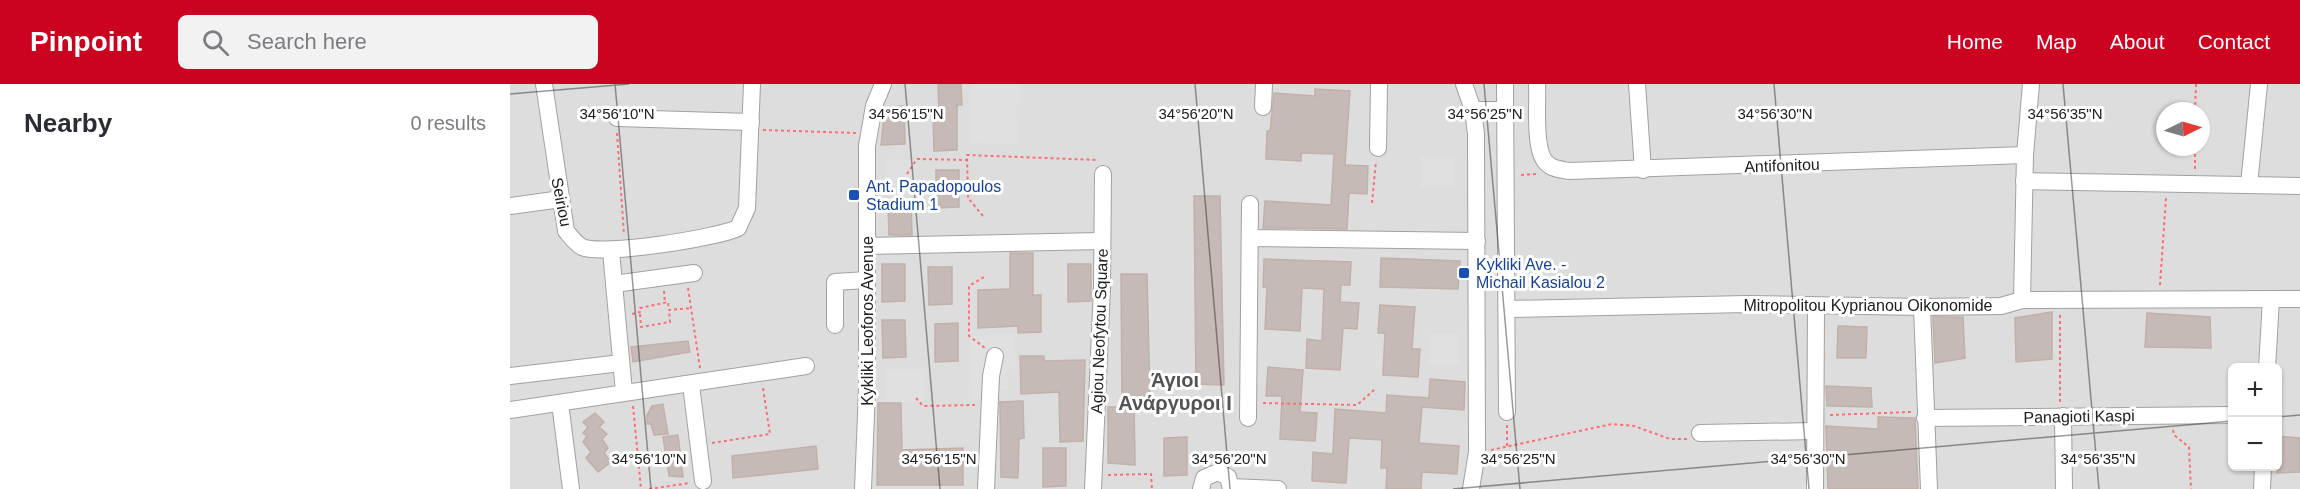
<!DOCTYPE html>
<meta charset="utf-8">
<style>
body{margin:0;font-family:Arial,sans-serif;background:#f2f2f3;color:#2b2b33}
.controls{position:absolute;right:18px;bottom:18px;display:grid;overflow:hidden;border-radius:9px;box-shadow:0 2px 4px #0004}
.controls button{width:54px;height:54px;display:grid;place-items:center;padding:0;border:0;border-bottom:2px solid #e1e1e2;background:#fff;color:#2b2b33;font:30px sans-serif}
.compass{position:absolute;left:1646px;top:18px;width:54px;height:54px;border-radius:50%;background:#fff;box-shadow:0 2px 4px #0004;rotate:85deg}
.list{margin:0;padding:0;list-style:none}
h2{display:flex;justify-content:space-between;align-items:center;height:78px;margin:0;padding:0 24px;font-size:26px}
h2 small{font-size:20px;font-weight:400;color:#7c7c81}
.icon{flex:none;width:33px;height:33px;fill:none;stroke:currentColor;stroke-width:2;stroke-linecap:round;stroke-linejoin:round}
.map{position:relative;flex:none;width:1790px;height:405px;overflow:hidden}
header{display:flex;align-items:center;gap:36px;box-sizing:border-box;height:84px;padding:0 30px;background:#cc0320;color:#fff}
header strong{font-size:28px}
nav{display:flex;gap:33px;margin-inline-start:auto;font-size:21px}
.search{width:420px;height:54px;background:#f2f2f3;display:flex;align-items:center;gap:15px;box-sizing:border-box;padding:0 21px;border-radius:9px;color:#7c7c81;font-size:22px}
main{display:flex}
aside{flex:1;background:#fff}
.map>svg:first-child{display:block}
</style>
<header>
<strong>Pinpoint</strong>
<div class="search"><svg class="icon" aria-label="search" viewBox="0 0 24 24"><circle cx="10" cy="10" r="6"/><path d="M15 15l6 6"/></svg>Search here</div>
<nav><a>Home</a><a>Map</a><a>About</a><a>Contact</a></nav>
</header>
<main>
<aside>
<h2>Nearby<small>0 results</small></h2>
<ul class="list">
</ul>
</aside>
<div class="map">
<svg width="1790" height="405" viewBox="0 0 1790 405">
<rect width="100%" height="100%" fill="#f0ece6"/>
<path fill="#dedddd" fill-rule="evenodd" d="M0,0h1790v405h-1790zM1655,27h36v36h-36zM1722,284h46v98h-46z"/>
<g fill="#e0e0e0">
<path d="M460,0h50l-1,60 -49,-1z"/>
<rect x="911" y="73" width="33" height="30"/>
<path d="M407,75v33h-32v-32z"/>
<path d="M504,250l2,34 -9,1 1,21 -7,1 -1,7 -28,1 -3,-63z"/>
<rect x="919" y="250" width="30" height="30"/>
<rect x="375" y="285" width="39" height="33"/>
</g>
<g fill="#c5bab6" stroke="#c2b0a9" stroke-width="1.5">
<path d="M428,0h23l1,21h-5v45l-23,1 -1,-38h6z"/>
<path d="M805,5l35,2 -5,74 23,1 -1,28 -18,-1 -2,36 -84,-1 2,-27 66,4 3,-51 -33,-1v8l-35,-2 1,-28h3l4,-38 41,3z"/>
<path d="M394,22l1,38 -24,1 4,-38z"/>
<path d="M426,86h23v37l-23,1z"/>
<path d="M684,112h26l4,189 -28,-1z"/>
<path d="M378,119h23l1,32h-23z"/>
<path d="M500,169h23v42h8v37l-23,1v-7l-40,2v-38l32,-1z"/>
<path d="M871,174l79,3 -2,28 -78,-2z"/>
<path d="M754,175l87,3 -1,23h-9l-1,17 19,1 -2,26 -14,-1 -3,42 -34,-2 1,-29 15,2 2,-52 -22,-1 -2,43 -35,-2 2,-42h-4z"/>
<path d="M372,180h23v37l-23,1z"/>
<path d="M558,180h23v37l-23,1z"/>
<path d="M418,183h24v37l-23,1z"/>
<path d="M611,190h26l3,125 -16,-1 1,67 -27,-2v-56h14z"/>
<path d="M870,221l35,2 -3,42h8l-2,28 -35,-2 2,-42h-7z"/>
<path d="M1542,228v47l-36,3 -1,-44z"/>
<path d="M1637,229l63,4 1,31 -66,-1z"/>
<path d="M1423,233h30l2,41 -30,5z"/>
<path d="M372,236h23l1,37 -23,1z"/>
<path d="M448,239v38l-23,1v-38z"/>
<path d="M1328,242l29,1 -1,31h-29z"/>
<path d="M178,257l2,11 -57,10 -2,-15z"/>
<path d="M510,272h24v5l41,-1 -2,81 -23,1 -1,-50 -38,2z"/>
<path d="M758,283l35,3 -3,42 17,1 -2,28 -35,-2 2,-43h-16z"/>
<path d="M920,295l35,3 -1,28 -42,-3 -3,36 40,3 -2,28 -35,-2 -1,17h-35l1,-21h-6l1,-28 -33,-2 -3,45 -34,-2 1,-29 20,2 2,-45 51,4 1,-18 42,3z"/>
<path d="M1316,302l45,2 1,19 -45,-1z"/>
<path d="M513,317l1,37 -5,1 -1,39 -17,-1 -1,-75z"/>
<path d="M368,319h23l1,47 61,-2v37h-86z"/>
<path d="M153,320l5,30 -14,1 -3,-11h-4v-9l5,-9z"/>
<path d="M85,329l9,9 -5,5 8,7 -5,5 6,9 -4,5 7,9 -13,10 -12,-14 5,-6 -8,-10 4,-6 -4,-3 5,-6 -5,-5z"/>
<path d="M1368,333l37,1 3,71h-90l-2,-63 52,3z"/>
<path d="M168,351l5,42 -14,-1 -6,-39z"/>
<path d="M1767,352l23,2v34l-23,1z"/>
<path d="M677,353v38l-23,1v-38z"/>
<path d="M306,362l2,23 -85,9 -1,-22z"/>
<path d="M533,364h23v38l-23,1z"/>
</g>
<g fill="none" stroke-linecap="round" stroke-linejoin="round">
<defs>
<g id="minor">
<path d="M34,0l22,147c5,6 9,12 16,16 20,9 135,-9 156,-19l9,-20 5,-124"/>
<path d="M954,0l9,26 3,24 1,318 -6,37"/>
<path d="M995,0l2,328"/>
<path d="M1027,0c1,19 -3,61 7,76 6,9 15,9 25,11l456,-16"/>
<path d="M1127,0l6,86"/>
<path d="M753,23l1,-23"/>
<path d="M963,26h32"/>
<path d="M107,34l134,4"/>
<path d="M868,64l1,-64"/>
<path d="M1514,97l276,5"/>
<path d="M1739,101l10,-101"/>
<path d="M0,122l51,-7"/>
<path d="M740,154l227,3"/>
<path d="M357,162l235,-5"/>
<path d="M101,167l13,141"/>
<path d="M104,200l80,-11"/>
<path d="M1512,216l3,-145 6,-71"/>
<path d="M1412,223l7,182"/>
<path d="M998,225l239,-5 175,3 79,-1 21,-6 278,-1"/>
<path d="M325,241v-43l32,-2"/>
<path d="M1757,284l4,-69"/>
<path d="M0,292l111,-13"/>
<path d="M181,301l12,96"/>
<path d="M50,319l11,86"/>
<path d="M0,326l296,-44"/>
<path d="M1553,332l1,73"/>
<path d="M738,334l2,-214"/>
<path d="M1415,334l307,-3"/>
<path d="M1190,349l115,-2"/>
<path d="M721,403l47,2"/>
<path d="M353,405l4,-100v-243l7,-40 9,-22"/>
<path d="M476,405l5,-113 4,-20"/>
<path d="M583,405l9,-201 1,-114"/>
<path d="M691,405l3,-11 14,-6 10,5 3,12"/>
<path d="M1305,405l1,-182"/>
<path d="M1752,405l1,-23"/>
</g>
</defs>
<use href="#minor" stroke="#a1a1a1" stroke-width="18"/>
<g stroke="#f87075" stroke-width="2" stroke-dasharray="3 3" stroke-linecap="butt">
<path d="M1685,27l1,-27"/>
<path d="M253,46l93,3"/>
<path d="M107,49l7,102"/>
<path d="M1685,85v-22"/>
<path d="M397,90l10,-15 50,1"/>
<path d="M1011,91l15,-1"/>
<path d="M862,119l4,-42"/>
<path d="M473,132l-15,-18 -1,-43 130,5"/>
<path d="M474,193l-15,9v50l16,12"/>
<path d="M1650,201l6,-87"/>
<path d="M178,204l12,80"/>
<path d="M154,207l1,12"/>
<path d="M122,230l8,-2v-4l28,-6 1,8 22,-2"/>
<path d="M130,230l1,13 29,-5 -1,-12"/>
<path d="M1550,231v87"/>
<path d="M406,314l7,8 52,-1"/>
<path d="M753,319l94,2 18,-16"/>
<path d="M123,322l8,83"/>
<path d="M1320,331l81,-3"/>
<path d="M997,341v21"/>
<path d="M1663,346l1,5 15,12 2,42"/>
<path d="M202,359l58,-9 -7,-46"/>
<path d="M981,366l121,-26 22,2 36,13h17"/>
<path d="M598,391l43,-1 1,15"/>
<path d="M139,405l41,-6"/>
</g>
<use href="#minor" stroke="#fff" stroke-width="16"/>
</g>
<path fill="none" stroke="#202020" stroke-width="1.5" stroke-opacity="0.45" d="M105,0l36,405M395,0l35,405M685,0l35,405M974,0l36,405M1264,0l35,405M1553,0l36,405M0,10l119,-10M1768,333l22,-2M943,405l779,-68"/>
<g fill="#1a4fb4" stroke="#fff" stroke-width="2">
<rect x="338" y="105" width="12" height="12" rx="3"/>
<rect x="948" y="183" width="12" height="12" rx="3"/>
</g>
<g text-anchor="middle" stroke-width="6" stroke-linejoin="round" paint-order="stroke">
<g font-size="16" fill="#202020" stroke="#fff">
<text transform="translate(1272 81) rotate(-2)" y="6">Antifonitou</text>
<text transform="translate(52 118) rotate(79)" y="6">Seiriou</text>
<text x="1358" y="227">Mitropolitou Kyprianou Oikonomide</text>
<text transform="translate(357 237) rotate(-90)" y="6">Kykliki Leoforos Avenue</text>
<text transform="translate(589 247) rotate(-88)" y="6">Agiou Neofytou Square</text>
<text transform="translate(1569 332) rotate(-1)" y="6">Panagioti Kaspi</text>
</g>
<g font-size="16" fill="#164399" stroke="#fff" text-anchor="start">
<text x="356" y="108">Ant. Papadopoulos<tspan x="356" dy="18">Stadium 1</tspan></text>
<text x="966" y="186">Kykliki Ave. -<tspan x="966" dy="18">Michail Kasialou 2</tspan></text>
</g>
<g font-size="20" font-weight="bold" fill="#535353" stroke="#fff">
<text x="665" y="303">Άγιοι<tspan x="665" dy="23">Ανάργυροι Ι</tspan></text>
</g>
</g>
<g font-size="15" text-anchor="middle" fill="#202020" stroke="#fff" stroke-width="6" stroke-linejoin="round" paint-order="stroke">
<text x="107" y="35">34°56'10"N</text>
<text x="396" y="35">34°56'15"N</text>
<text x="686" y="35">34°56'20"N</text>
<text x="975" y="35">34°56'25"N</text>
<text x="1265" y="35">34°56'30"N</text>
<text x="1555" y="35">34°56'35"N</text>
<text x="139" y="380">34°56'10"N</text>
<text x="429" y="380">34°56'15"N</text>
<text x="719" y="380">34°56'20"N</text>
<text x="1008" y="380">34°56'25"N</text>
<text x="1298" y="380">34°56'30"N</text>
<text x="1588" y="380">34°56'35"N</text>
</g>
</svg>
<div class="controls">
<button>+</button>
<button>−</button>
</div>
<svg class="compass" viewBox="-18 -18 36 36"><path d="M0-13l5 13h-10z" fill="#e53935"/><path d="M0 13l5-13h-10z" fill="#7c7c81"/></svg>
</div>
</main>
